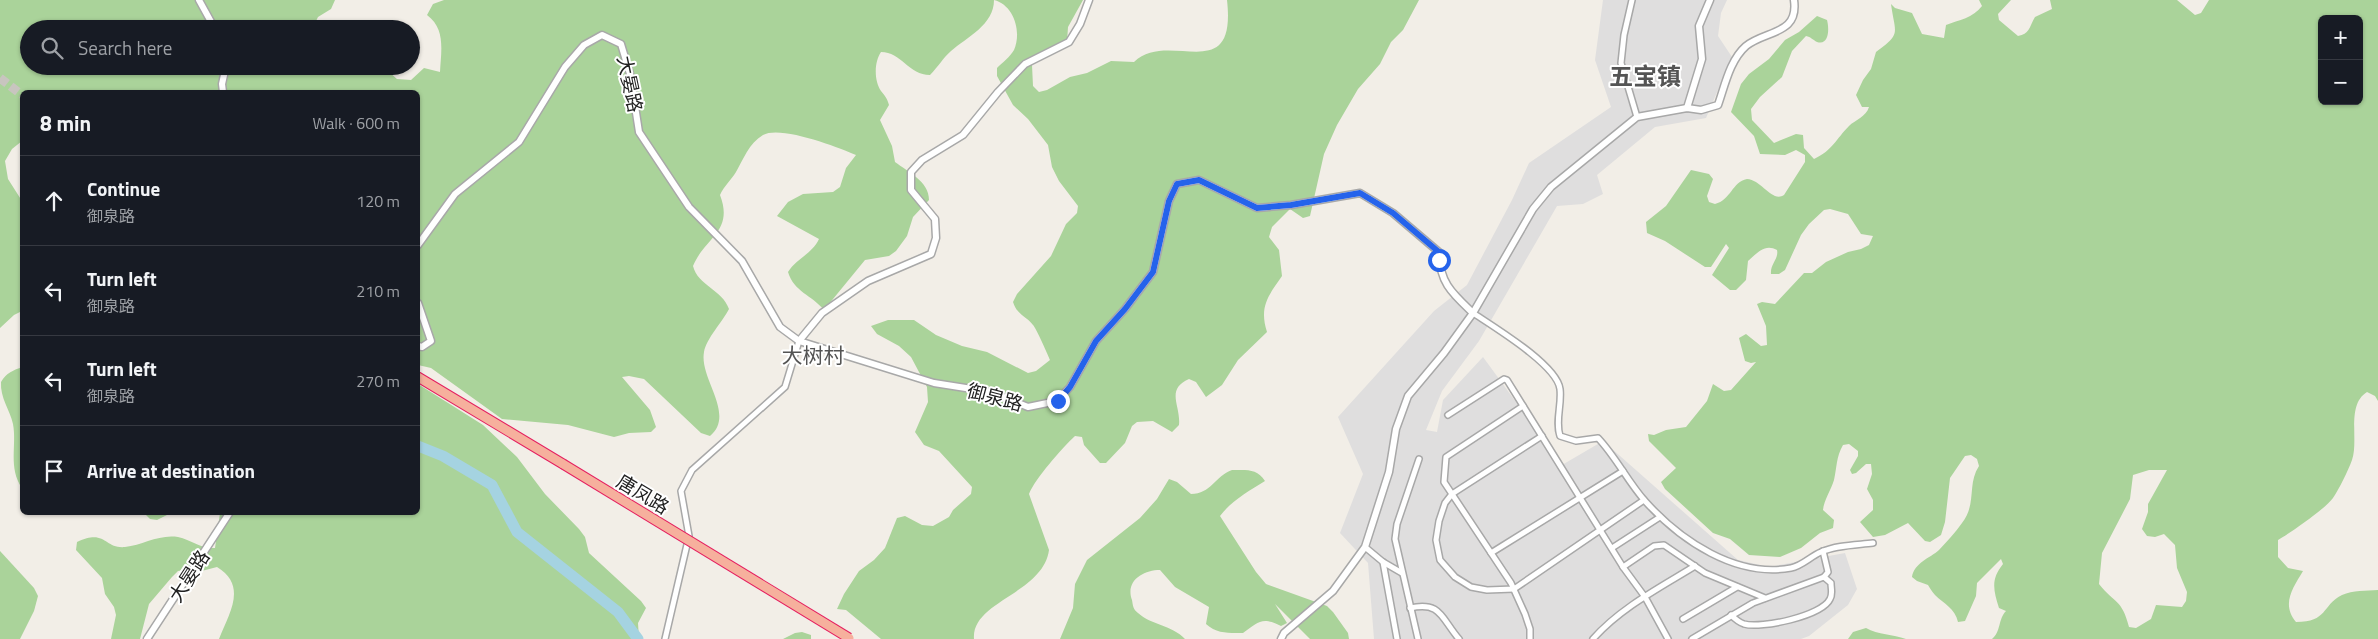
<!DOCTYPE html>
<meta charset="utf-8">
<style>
body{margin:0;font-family:"Titillium Web","Noto Sans SC",sans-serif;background:#242831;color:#f1f3f6}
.controls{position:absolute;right:15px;top:15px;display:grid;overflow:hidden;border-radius:8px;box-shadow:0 1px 4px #0004}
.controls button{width:45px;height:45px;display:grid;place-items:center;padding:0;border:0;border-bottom:1px solid #363941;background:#171b24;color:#f1f3f6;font:25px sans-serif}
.stop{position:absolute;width:15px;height:15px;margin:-11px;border:4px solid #2563eb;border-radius:50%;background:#fff}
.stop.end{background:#2563eb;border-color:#fff;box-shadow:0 1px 5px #0008}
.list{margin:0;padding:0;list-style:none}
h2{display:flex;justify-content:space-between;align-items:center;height:65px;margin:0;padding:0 20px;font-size:21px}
h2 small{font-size:16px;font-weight:400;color:#9ea1a6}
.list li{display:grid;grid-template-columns:32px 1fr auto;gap:15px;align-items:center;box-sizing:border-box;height:90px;padding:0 20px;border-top:1px solid #363941}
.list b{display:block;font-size:19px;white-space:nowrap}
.list p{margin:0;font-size:16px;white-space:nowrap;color:#9ea1a6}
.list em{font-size:16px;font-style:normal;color:#9ea1a6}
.icon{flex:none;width:28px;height:28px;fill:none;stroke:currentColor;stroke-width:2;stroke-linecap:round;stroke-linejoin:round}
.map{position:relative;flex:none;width:2378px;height:639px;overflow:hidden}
.search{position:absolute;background:#171b24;box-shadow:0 1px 4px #0004;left:20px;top:20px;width:400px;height:55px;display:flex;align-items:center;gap:12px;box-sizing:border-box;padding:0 18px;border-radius:28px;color:#9ea1a6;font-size:19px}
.panel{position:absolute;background:#171b24;box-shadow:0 1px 4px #0004;left:20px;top:90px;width:400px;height:425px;border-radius:8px}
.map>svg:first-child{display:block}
</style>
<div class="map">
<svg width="2378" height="639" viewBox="0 0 2378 639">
<rect width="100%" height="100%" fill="#f2eee7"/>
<path fill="#dfdede" d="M1603,0h124l-6,13 -3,23 14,21 -26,61 -51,9 -58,48 6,19 -20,10 -26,2 -78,135 -37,50 -16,39 11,2 6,-32 40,-43 79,108 41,-24 135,119 31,7 76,-14 12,36 -9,16 -39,31 -8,3h-427l-6,-76 -28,-30 23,-59 -25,-57 96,-106 33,-26 45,-85 17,-37 82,-56 -16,-47z"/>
<g fill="#aad39a" fill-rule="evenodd">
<path d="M0,0h335l-4,9 -13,8 -6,12h-283v37h353l15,13 14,1 13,-12 16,4c1,-21 6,-43 -13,-57l6,-11 11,-4h639l-15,27 -1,15 -30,16 -5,7 1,21 6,6 8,-2 23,-13 17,-4 24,-12 23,1c34,-34 103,27 93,-62h192l-16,30 -12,12 -11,22 -22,25 -21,36 -13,29 -14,62 -7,2 -13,-9 -18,18 -3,10 10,13 3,26c-14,20 -23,31 -15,56l-29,28 -16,25 -16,12 -10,-15 -7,-3c-24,11 -8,26 -10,46l-7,7 -19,-11 -16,1 -5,4 -7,17 -19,20h-6l-16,-18 -2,-8 -7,-1c-13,12 -40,43 -46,58l20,56c-6,44 -78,51 -75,89h-93l-35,-29 -9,-1 7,-15 15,-23 15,-11 11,-12 12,-30 8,-2 17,9 11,1 16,-9 4,-7 18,-16 1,-7 -33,-36 -15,-6 -9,-13 13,-30 -1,-15 -16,-30 -12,-11 -22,-12 -6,-8 17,-6h26l22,15 26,11 25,6 41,21 8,-2 14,-11c-1,-3 -14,-32 -17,-35 -7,-9 -16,-10 -20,-23l4,-8 34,-38 15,-32 11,-11 1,-7 -19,-25 -7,-14 -4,-22 -20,-26 -15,-14 -16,-29v-8c5,-5 13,-11 17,-18 8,-18 0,-45 -20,-50 0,25 -27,37 -43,51 -8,7 -13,16 -21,24 -21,0 -29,-23 -49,-23 -7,10 -7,29 0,39 4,5 6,7 8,14l-9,15 12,26 3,16c13,10 34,19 34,38l-16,17 -6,19 -11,15 -7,5 -24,4 -41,50c-12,-15 -30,-18 -36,-38 9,-14 24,-18 31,-33l-42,-23 11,-14 15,-8 30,-2 7,-5 6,-19 10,-13c-18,-8 -76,-30 -93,-20 -14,8 -20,25 -27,37 -5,8 -12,14 -16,23 14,37 -15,42 -27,71 5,20 29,23 36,43 -6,12 -23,30 -25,43 -5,27 32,62 6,84l-9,-3 -57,-54 -15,-3 -7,1 28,33 6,17 -5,5 -22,1 -15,4 -46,-12 -66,-6 -71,-51 -13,-3v-273h-396v49l-10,8 -7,12 3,18 14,22v110l-8,4 -14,13z"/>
<path d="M1979,0h32l-13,14 1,6 19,16c12,-2 11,-9 17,-19l17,-8 -2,-9h127l18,15 6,-2 8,-13h169v401l-3,-5 -8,-4c-21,13 -8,48 -15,68 -4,11 -13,29 -19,38 -8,11 -43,35 -55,42v17l10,11 15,3c-10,17 -22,33 -7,51 32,0 25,-16 46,-27 11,-5 24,-4 36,-5v49h-386c9,-7 6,-20 14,-28l-7,-3c-6,-19 -8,-29 4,-44l-2,-5 -24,24 -1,13 -11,25 -7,1c-3,-14 -14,-18 -23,-27 -3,-3 -5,-7 -7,-10l-11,-4 -5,-4c2,-14 18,-19 27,-27 8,-9 16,-17 23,-27 15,-19 5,-39 17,-57l-2,-7 -6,-4 -6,1 -15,22 -5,44 -4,13 -11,7 -5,-1 -17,-18 -23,12 -12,2 -13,-15 13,-12v-10l-6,-11 5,-15 -1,-10h-5l-10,9 -4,1 -2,-4 8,-14v-5l-9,-7 -6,1c-7,12 -6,22 -9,35 -3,10 -10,20 -11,30l11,10 -1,8 -13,5 -19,15 -21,9 -31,-2 -19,-16 -17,-6 -48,-44 -4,-7 15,-14 -27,-27 -1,-7 6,1 12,-5 20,-3 21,-26 6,-17 11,7 7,-1 25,-28 -5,1 -6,-2 -6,-23 7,-4 15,12 6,-1 -1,-19 -9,-22 5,-2 13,2 29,-31h8l14,-11 22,-10 13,-3 8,-4 4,-9 -12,-2 -13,-20 -18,-5 -6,1 -15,14 -8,11 -16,35 -6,4h-8c-1,-10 8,-15 6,-24 -12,-7 -20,3 -29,11l-2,19 -10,10h-6l-18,-15 17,-27 -3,-4 -15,23h-6l-40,-26 -18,-8 -1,-11 20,-16 25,-36 18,4 4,5 -6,17 2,6 6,2c16,-4 17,-22 32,-25 15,1 25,24 37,16l21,-33v-7l-9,-5 -11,5 -25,-1 -6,-18 -23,-24 10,-28 8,-10 20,-15 16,-19 14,-8 18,-16 10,4c2,7 3,26 -10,22 -4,-2 -6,-5 -11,-6l-14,15 -10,26 -22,20 -9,12 1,11 22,23 22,-9 7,1 1,13 10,11c19,-9 22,-20 35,-33 6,-6 17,-9 20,-19h-7l-6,-12 7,-15 8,-11 5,-17c26,-19 19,-18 15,-48l4,4 17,5 10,21 22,4 2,-13c13,-5 27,-7 36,-19zM2322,19h37v82h-37zM2149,470h18l-19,34v8l-6,17 5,7 8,1 9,-3 11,11 2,23 10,24 -1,9 -4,6 -26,-2 -5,14 -15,9 -7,-1c-7,-28 -14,-23 -30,-43l3,-31 28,-54 3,-24z"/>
<path d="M22,367v121c-14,-20 -5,-43 -9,-64 -3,-14 -13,-26 -12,-42 5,-9 13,-12 21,-15z"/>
<path d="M418,384l65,41 34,32 28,37 34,35 6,8 4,16 52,48 5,7 -8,15 1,16h-420c10,-26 29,-53 -2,-72l-23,6 -8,-3 -8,1 -6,6 -23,27 -9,35h-29l5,-24 -2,-8 -9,-13 -3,-16 -26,-28 1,-8c29,-14 27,7 48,5 18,-2 34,-13 53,-10 14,3 22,12 37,11l5,-35 198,-1z"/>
<path d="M1232,470c14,0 25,-2 33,11 -16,10 -34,20 -45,35l36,56 10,12 61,22 6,6 15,21 1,6h-39l-35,-35 12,19 -6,3c-19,-10 -23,-4 -38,7 -14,0 -26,1 -37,-9l3,-17 -34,-20 -15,-17c-17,0 -35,11 -28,30 1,6 1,9 6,13 13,12 34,12 47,26h-125l13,-31 2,-24 12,-24 53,-42 17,-19 12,-20 8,3 14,12c20,0 24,-18 41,-24z"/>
<path d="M145,514v-1h26l-14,7 -7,-1z"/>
<path d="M0,551l34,37 4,8 -4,15 -14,28h-20z"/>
<path d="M1866,628c12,7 27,6 40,11h-58l5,-7z"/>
<path d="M802,632l9,3v4h-28l12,-6z"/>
</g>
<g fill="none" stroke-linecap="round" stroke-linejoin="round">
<path stroke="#a5d3e1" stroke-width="11" d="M418,446l25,10 49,29 25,47 101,80 20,27"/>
<path stroke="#c8c5bf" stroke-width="9" stroke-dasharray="9 4.5" stroke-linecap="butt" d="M0,78l22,17"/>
<defs>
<g id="minor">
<path d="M1632,0l-8,35 -3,28 16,54"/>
<path d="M1473,313c21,14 84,52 87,76 2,16 -5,32 0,47l16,5 22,-3c18,19 30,44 47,63 36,40 91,77 146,67 11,-2 20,-12 30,-16 16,-7 35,-7 52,-9"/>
<path d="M1523,406l-77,51 -2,25 67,101 14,31 5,15v10"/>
<path d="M1448,415l56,-36 3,1 116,187 22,30 23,42"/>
<path d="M1542,436l-90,58 -7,9 -6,18 -3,19 4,20 15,17 16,10 16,3 27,-1 130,-89"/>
<path d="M1365,547l18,15 19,11"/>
<path d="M1612,548l48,-31"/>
<path d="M1491,553l132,-82"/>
<path d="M1383,562l14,77"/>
<path d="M1623,567l31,-21 10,-1 41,28 60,25"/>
<path d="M1410,608c31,-7 31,10 49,31"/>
<path d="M1731,615c4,4 7,7 13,9 17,5 78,-8 86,-25 3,-5 1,-10 1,-16l-7,-6"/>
<path d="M1683,619l54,-32"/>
<path d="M665,639l24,-103 -8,-45 11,-21 93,-83 14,-46"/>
<path d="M1418,639l-23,-100 2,-15 22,-65"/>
<path d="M1593,639c27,-31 68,-52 102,-73"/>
<path d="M1692,639l61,-36 71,-26 4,-5 -5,-21"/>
</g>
<g id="tertiary">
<path d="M199,0l16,29"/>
<path d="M223,92l-1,-8 4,-18"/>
<path d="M1687,108l15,-49 -3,-33 11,-26"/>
<path d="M418,245l37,-51 64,-52 46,-75 19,-22 18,-10 19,9 9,30 9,58 50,75 53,54 38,66 19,14 135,42 57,9 37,15 29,-6 13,-14 26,-46 29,-32 28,-37 16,-71 8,-17 22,-4 58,28 34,-3 69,-12 33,20 47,40c-2,29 14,42 33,60"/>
<path d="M418,303l13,38 -9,6 -4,-1"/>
<path d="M799,341l23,-28 46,-32 63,-27 5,-16 -1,-19 -24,-29v-18l11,-12 41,-25 35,-43 27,-28 44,-22 11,-18 9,-24"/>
<path d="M147,639l83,-127"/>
<path d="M1281,639l3,-6 49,-42 32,-44 24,-75 7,-43 12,-33 36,-43 29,-40 60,-104 18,-22 86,-70 50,-9 14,2 17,-5c7,-20 12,-45 28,-59 20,-16 53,-11 48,-46"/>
</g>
<path id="trunk" d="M418,377l145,87"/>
</defs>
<use href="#minor" stroke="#a8a8a8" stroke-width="8"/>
<use href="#tertiary" stroke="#a8a8a8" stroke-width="9"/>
<use href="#trunk" stroke="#e51f60" stroke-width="11"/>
<use href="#minor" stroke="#fff" stroke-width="5"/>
<use href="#tertiary" stroke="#fff" stroke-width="6"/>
<use href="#trunk" stroke="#f6b09d" stroke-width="9"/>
<defs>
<path id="trunk-bridge" d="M563,464l286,174"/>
</defs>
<use href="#trunk-bridge" stroke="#e51f60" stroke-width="11" stroke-linecap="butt"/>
<use href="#trunk-bridge" stroke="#f6b09d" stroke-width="9"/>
</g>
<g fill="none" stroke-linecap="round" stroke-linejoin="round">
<path stroke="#2563eb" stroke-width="6" d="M1058,401l12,-14 26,-46 29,-32 28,-37 16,-71 8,-17 22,-4 58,28 34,-3 69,-12 33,20 47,40 -1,7"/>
</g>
<g text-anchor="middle" stroke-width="4" stroke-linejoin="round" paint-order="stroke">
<g font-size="19" fill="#212121" stroke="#fff">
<text transform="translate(630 84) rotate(78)" y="7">大晏路</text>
<text transform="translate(995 397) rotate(15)" y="7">御泉路</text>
<text transform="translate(643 494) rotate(31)" y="7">唐凤路</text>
<text transform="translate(189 576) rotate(-57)" y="7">大晏路</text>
</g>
<g font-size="21" fill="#545454" stroke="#fff">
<text x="813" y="363">大树村</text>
</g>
<g font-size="24" font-weight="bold" fill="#545454" stroke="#fff">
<text x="1645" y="85">五宝镇</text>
</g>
</g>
</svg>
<div class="controls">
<button>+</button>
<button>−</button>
</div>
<div class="stop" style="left:1439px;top:260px"></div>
<div class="stop end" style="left:1058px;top:401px"></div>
<div class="search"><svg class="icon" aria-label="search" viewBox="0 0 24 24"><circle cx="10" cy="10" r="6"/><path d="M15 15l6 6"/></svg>Search here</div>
<section class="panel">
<h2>8 min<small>Walk · 600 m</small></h2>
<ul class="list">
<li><svg class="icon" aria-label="ahead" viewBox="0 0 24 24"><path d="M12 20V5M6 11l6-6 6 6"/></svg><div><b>Continue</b><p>御泉路</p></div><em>120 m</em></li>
<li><svg class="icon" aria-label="left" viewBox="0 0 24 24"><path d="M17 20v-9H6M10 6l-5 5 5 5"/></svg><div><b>Turn left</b><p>御泉路</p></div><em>210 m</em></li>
<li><svg class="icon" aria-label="left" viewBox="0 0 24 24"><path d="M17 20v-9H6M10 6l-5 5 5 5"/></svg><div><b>Turn left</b><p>御泉路</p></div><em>270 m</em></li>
<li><svg class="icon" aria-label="arrive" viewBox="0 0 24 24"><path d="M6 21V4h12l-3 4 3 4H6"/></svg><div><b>Arrive at destination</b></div></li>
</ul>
</section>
</div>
